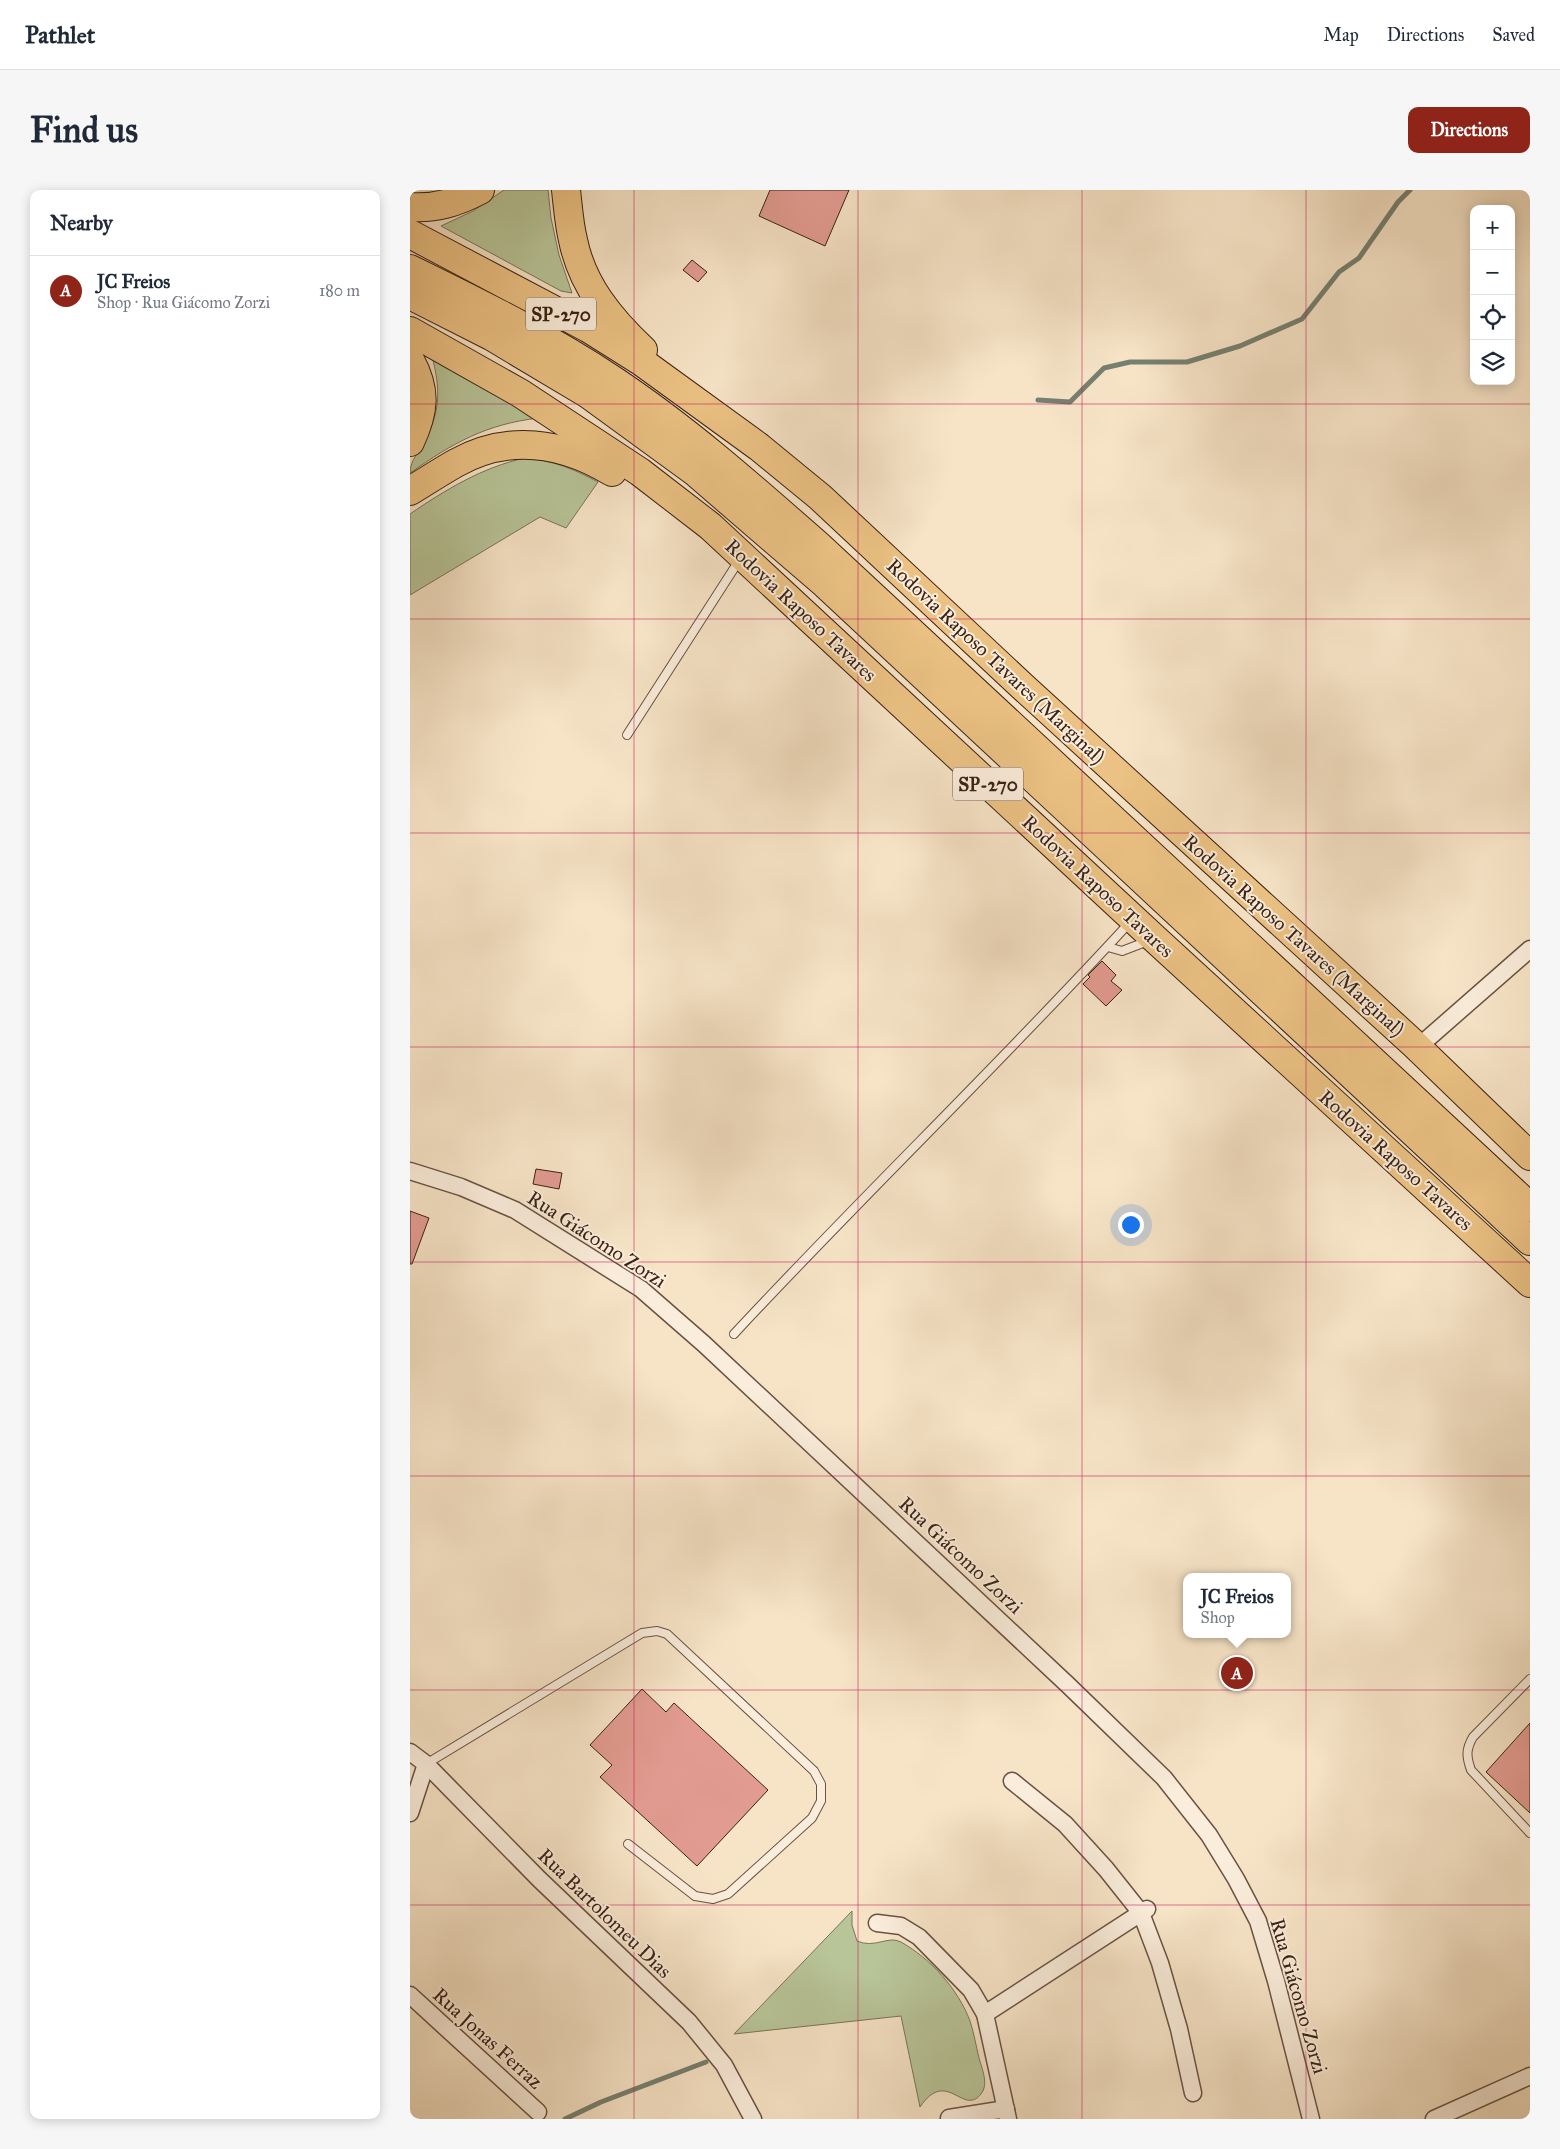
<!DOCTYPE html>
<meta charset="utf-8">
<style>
body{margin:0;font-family:"IM FELL Great Primer",serif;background:#f6f6f7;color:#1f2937}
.controls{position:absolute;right:15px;top:15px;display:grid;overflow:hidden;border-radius:10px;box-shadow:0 2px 12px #0003}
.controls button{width:45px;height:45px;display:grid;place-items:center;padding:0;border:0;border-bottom:1px solid #e0e1e3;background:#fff;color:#1f2937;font:25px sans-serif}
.you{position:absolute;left:720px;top:1034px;width:18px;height:18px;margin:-12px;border:4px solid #fff;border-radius:50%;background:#1a73e8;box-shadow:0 0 0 8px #1a73e833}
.badge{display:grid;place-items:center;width:32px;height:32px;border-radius:50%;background:#8f2418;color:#fff;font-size:16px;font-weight:700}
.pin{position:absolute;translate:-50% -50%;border:2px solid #fff;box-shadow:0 1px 5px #0006}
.popup{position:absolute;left:773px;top:1383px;width:108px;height:65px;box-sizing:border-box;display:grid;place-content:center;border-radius:10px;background:#fff;filter:drop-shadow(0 1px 4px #0005);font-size:16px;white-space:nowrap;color:#747a83}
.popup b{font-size:19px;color:#1f2937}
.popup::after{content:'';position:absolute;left:50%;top:100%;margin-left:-10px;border:10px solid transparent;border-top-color:#fff}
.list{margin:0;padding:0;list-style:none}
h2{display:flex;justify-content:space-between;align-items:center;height:65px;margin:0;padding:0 20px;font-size:21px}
h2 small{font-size:16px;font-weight:400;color:#747a83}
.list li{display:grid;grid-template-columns:32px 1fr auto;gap:15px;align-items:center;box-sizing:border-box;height:70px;padding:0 20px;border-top:1px solid #e0e1e3}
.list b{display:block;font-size:19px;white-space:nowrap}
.list p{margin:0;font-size:16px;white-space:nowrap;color:#747a83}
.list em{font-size:16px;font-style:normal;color:#747a83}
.icon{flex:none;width:28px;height:28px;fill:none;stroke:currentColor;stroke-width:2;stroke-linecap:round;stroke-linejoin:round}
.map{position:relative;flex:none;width:1120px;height:1929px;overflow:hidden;border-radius:10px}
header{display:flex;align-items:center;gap:30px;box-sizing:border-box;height:70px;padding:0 25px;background:#fff;border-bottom:1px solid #e0e1e3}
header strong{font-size:24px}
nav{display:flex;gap:28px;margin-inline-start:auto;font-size:18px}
.intro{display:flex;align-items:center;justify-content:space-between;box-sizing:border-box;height:120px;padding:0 30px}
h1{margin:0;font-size:35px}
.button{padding:12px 22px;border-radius:10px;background:#8f2418;color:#fff;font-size:18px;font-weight:700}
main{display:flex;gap:30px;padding:0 30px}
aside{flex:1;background:#fff;border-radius:10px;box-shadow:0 2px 12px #0003}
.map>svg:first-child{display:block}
</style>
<header>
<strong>Pathlet</strong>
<nav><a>Map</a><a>Directions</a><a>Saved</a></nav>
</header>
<div class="intro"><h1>Find us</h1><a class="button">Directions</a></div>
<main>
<aside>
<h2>Nearby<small></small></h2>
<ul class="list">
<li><span class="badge">A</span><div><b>JC Freios</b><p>Shop · Rua Giácomo Zorzi</p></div><em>180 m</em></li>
</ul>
</aside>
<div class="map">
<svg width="1120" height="1929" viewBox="0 0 1120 1929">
<rect width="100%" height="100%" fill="#f7e4c7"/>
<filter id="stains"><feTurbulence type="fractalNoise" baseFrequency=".004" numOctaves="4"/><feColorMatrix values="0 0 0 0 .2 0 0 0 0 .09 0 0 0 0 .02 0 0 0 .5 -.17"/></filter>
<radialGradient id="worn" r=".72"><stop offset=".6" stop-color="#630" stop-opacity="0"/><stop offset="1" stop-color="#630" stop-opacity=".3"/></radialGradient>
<g fill="#b8c599" stroke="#797458">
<path d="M94,0h44l3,28 8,37 13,38 -11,-2 -120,-65 32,-15z"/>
<path d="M22,166l107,62c-53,6 -86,25 -129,55 0,-13 10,-22 16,-34 15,-31 14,-51 6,-83z"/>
<path d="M115,268c29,3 47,10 73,24l-32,46 -26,-11 -130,78v-81c35,-24 73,-47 115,-56z"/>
<path d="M442,1721v14l5,16c18,8 31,-6 44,1 30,17 57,47 69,79 4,12 6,25 9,37 3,11 10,26 2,36 -18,23 -34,-27 -61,13l-19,-91 -167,18z"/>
</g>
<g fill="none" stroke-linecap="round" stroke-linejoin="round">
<g stroke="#768071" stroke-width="5">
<path d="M628,210l32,2 34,-34 26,-6h57l53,-16 62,-27 37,-47 20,-14 39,-56 12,-12"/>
<path d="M155,1929l36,-17 105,-40"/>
</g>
</g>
<g fill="#e29b90" stroke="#3a2216">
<path d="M360,0h79l-24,56 -66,-30z"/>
<path d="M282,70l15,12 -9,10 -15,-12z"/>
<path d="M692,771l14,14 -5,6 11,9 -16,16 -23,-22 7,-7 -2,-2z"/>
<path d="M126,979l26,4 -3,16 -26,-5z"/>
<path d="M0,1021l19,7 -17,46h-2z"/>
<path d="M232,1499l24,23 8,-9 94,87 -71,76 -97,-89 12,-12 -22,-20z"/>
<path d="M1120,1533v90l-44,-41z"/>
</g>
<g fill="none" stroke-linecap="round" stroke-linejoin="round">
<defs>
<g id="service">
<path d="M217,545l113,-176"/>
<path d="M698,757l14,4 26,-10"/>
<path d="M324,1144c130,-140 268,-272 397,-413"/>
<path d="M1120,1489l-57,58c-7,12 -7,19 -2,33l59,63"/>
<path d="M16,1574l216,-131 15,-2 10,3 147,137 7,13v17l-9,17 -84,76 -15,5 -18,-3 -67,-52"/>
</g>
<g id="minor">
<path d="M1007,858l113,-99"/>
<path d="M0,981l51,16 54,23 126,79 63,55 364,341 96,93 45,57 27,44 22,42 18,60 35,138"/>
<path d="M0,1562l16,12 113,115 150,143 35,43 29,54"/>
<path d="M602,1591l53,43 41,45 35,44 19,50 19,66 14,64"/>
<path d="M0,1623l16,-49"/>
<path d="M467,1733l24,3 18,11 52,53 14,24 23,105"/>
<path d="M0,1805l128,117"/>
<path d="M575,1824l162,-105"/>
<path d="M539,1928l57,-9"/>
<path d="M1024,1929l96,-43"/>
</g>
<g id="trunk">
<path d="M156,0c2,17 3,34 7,50 9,45 37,79 70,110"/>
<path d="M0,17c26,2 47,-5 70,-17"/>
<path d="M0,44l178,94 54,34 117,85 61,50 202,189 393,359 115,111"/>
<path d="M0,141l110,62 120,79 70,54 445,413 375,344"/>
<path d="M0,170c17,31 14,52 0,82"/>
<path d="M0,301c15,-9 30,-19 46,-28 52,-29 106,-21 156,9"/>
</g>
<g id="motorway">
<path d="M0,79c69,34 139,68 203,111 75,50 140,108 207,167l710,660"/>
<path d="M0,105l81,41 97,58 107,78 130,112 705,657"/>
</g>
</defs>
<use href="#service" stroke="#695242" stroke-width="10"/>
<use href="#minor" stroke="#695242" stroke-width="19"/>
<use href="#trunk" stroke="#3a2216" stroke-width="30"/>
<use href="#motorway" stroke="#3a2216" stroke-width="30"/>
<use href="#service" stroke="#faeddb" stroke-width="8"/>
<use href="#minor" stroke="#faeddb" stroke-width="16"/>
<use href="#trunk" stroke="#ecc284" stroke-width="28"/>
<use href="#motorway" stroke="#ecc284" stroke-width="28"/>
</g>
<path fill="none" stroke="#c2185b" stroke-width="1" stroke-opacity="0.55" d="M224,0v1929M448,0v1929M672,0v1929M896,0v1929M0,214h1120M0,429h1120M0,643h1120M0,857h1120M0,1072h1120M0,1286h1120M0,1500h1120M0,1715h1120"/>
<g text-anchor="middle" stroke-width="4" stroke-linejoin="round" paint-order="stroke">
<g fill="#faeddb" stroke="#745f51" stroke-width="1">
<rect x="116" y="107.5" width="70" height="33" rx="4"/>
<rect x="543" y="577.5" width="70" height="33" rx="4"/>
</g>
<g font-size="19" font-weight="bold" fill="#3a2216">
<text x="151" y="131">SP-270</text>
<text x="578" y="601">SP-270</text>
</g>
<g font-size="20" fill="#3a2216" stroke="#faeddb">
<text transform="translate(391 420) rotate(43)" y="7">Rodovia Raposo Tavares</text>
<text transform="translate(586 471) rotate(43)" y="7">Rodovia Raposo Tavares (Marginal)</text>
<text transform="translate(688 696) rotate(43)" y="7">Rodovia Raposo Tavares</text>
<text transform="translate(884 745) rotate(42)" y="7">Rodovia Raposo Tavares (Marginal)</text>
<text transform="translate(986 970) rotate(42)" y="7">Rodovia Raposo Tavares</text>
<text transform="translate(187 1049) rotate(33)" y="7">Rua Giácomo Zorzi</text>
<text transform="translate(551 1365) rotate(43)" y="7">Rua Giácomo Zorzi</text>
<text transform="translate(195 1723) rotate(44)" y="7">Rua Bartolomeu Dias</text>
<text transform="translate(889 1806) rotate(74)" y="7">Rua Giácomo Zorzi</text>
<text transform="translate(78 1848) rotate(42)" y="7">Rua Jonas Ferraz</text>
</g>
</g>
<rect width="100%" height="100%" filter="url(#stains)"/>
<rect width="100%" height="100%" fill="url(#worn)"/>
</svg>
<div class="controls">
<button>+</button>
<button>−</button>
<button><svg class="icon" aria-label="locate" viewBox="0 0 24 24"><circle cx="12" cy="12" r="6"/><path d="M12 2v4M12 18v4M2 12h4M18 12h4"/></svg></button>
<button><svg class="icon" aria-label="layers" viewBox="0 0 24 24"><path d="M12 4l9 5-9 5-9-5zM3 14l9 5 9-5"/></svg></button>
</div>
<div class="you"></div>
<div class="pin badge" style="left:827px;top:1483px">A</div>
<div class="popup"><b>JC Freios</b>Shop</div>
</div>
</main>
